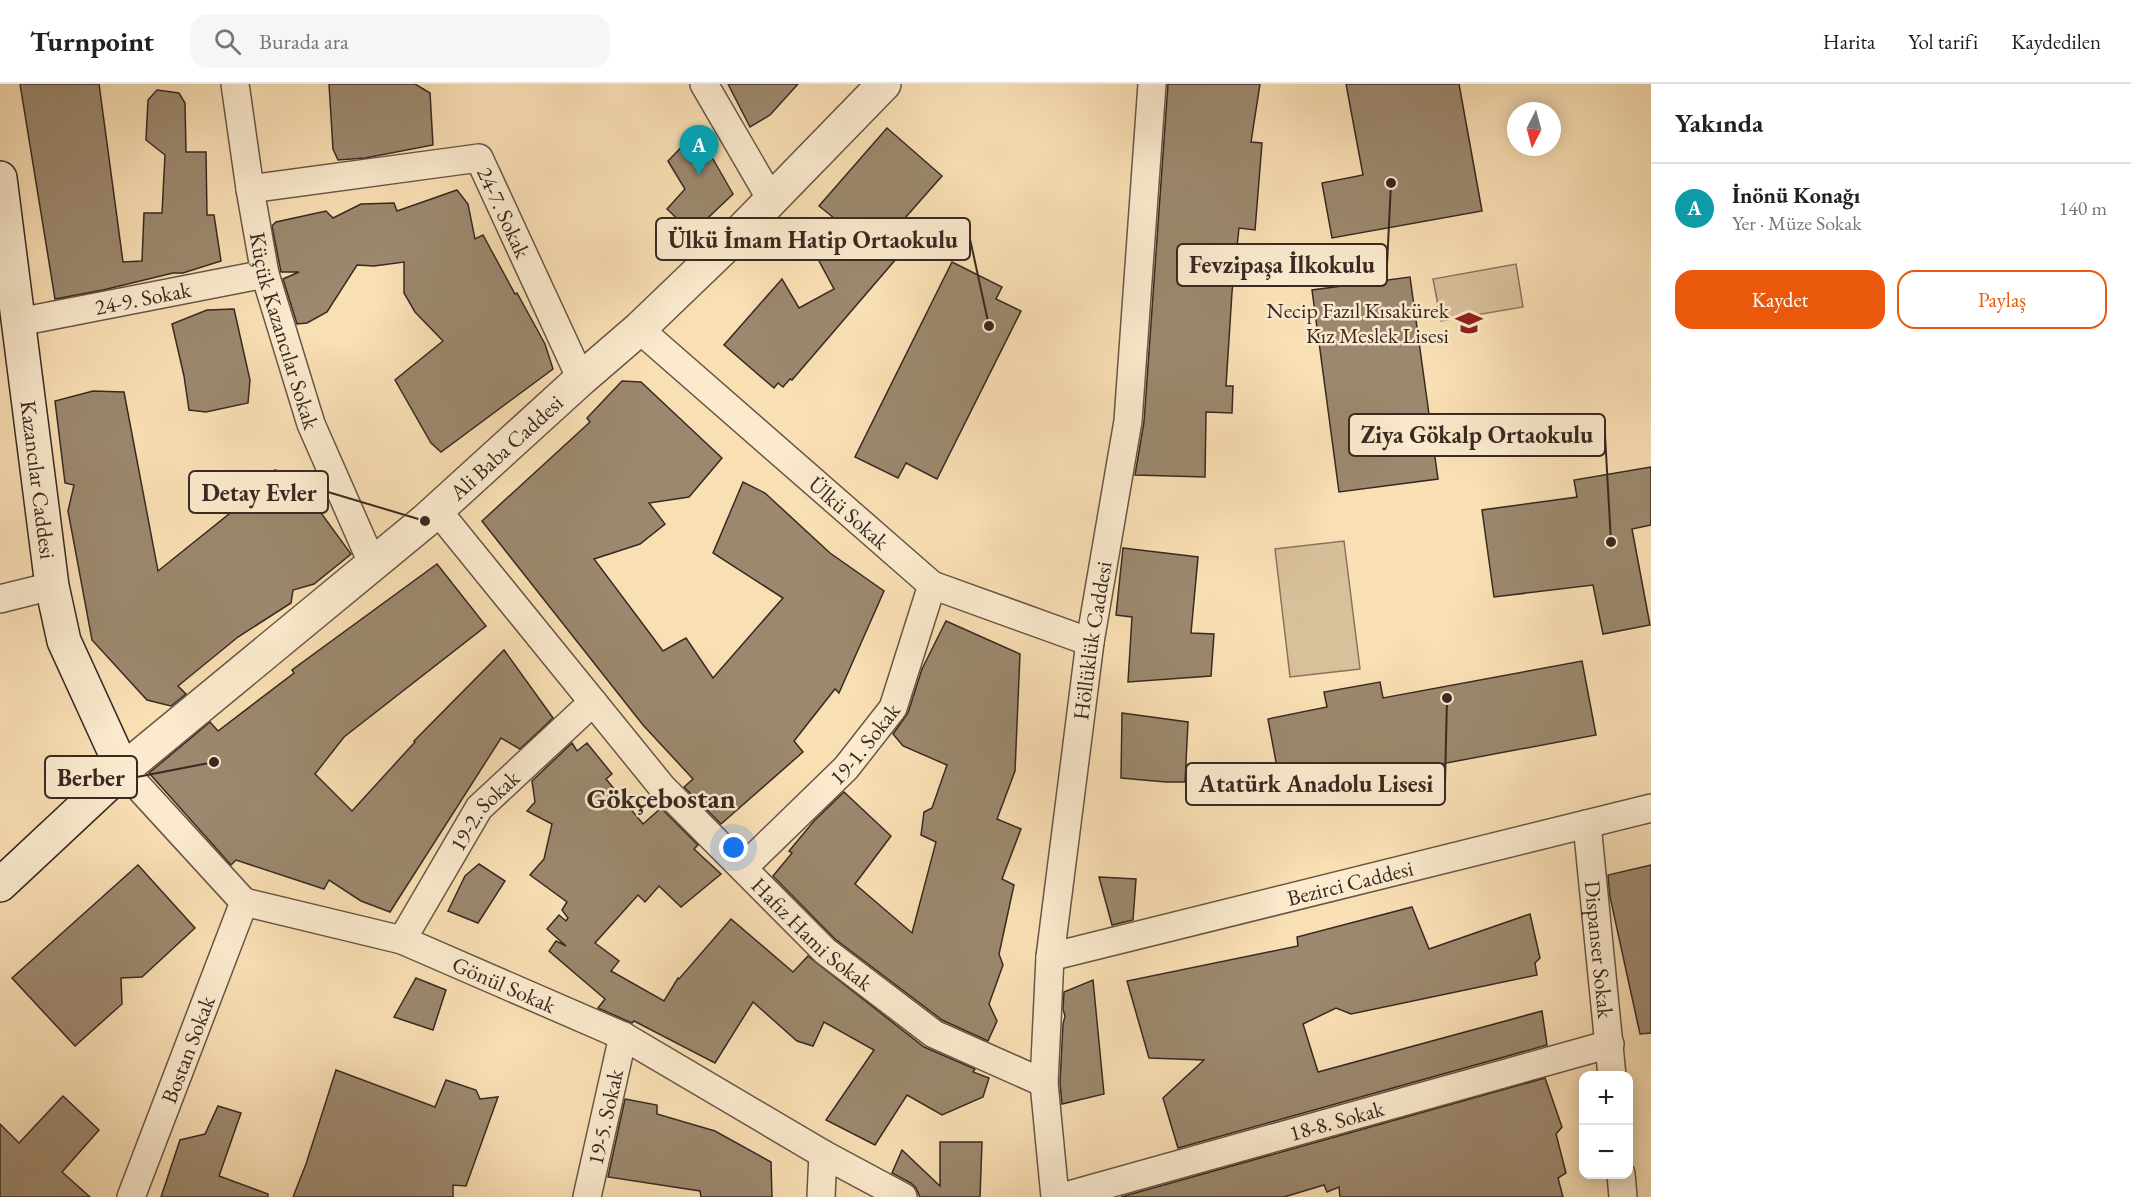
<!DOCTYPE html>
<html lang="tr">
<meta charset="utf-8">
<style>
body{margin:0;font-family:"EB Garamond",serif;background:#f6f6f6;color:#222}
.controls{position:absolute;right:18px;bottom:18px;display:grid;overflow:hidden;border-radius:12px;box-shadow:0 3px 15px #0003}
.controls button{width:54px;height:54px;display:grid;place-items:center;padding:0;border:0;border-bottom:2px solid #e0e0e0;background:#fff;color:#222;font:30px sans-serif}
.compass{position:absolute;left:1507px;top:18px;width:54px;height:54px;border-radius:50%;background:#fff;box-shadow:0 3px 15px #0003;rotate:186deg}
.you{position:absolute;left:734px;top:764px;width:21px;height:21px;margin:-15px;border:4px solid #fff;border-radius:50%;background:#1a73e8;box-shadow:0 0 0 9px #1a73e833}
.badge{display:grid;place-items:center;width:39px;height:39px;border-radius:50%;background:#ea580c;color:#fff;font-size:20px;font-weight:700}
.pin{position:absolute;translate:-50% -50px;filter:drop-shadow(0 2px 3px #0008)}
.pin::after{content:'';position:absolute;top:32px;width:21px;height:18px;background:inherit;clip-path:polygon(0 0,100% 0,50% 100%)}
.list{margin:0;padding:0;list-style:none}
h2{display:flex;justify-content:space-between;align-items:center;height:78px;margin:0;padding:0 24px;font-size:26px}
h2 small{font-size:20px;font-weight:400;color:#767676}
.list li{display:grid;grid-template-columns:39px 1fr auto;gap:18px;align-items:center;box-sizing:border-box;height:90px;padding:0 24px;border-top:2px solid #e0e0e0}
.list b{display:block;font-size:22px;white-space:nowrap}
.list p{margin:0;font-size:20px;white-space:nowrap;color:#767676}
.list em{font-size:20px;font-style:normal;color:#767676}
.actions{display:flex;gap:12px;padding:18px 24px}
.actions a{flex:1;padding:14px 0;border:2px solid #ea580c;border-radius:18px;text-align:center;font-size:21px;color:#ea580c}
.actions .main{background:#ea580c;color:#fff}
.icon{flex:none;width:33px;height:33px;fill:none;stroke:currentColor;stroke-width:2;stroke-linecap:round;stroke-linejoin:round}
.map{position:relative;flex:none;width:1651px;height:1113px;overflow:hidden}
header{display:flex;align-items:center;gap:36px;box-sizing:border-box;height:84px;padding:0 30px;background:#fff;border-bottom:2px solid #e0e0e0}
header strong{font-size:28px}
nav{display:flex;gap:33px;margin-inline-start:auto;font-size:21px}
.search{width:420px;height:54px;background:#f6f6f6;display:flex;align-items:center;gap:15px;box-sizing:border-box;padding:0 21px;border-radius:18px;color:#767676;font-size:22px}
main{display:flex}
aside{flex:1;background:#fff}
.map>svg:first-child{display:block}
</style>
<header>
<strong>Turnpoint</strong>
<div class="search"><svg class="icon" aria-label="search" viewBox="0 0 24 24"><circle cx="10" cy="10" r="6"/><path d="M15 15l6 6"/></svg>Burada ara</div>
<nav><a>Harita</a><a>Yol tarifi</a><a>Kaydedilen</a></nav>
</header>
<main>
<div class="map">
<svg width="1651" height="1113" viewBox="0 0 1651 1113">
<rect width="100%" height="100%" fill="#f9dfb4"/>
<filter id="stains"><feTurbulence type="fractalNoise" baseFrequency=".00333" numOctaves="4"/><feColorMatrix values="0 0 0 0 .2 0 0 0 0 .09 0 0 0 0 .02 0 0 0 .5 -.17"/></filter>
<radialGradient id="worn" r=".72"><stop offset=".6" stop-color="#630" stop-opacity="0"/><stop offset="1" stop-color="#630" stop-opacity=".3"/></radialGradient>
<g fill="#d8c09b" stroke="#88745e" stroke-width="1.5">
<path d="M1516,180l7,43 -82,14 -8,-42z"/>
<path d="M1344,457l16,128 -70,8 -15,-128z"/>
</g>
<g fill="#9c886e" stroke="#382922" stroke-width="1.5">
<path d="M20,0h79l24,178 19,-1 2,-48h18l3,-58 -19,-15 2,-40 9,-10 22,3 6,10 1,49h20l1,63h7l7,46 -38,12h-10l-70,17 -48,9z"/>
<path d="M329,0h86l15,9 3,52 -68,13 -27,2 -5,-11z"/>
<path d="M728,0h70l-28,31 -20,12z"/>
<path d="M1168,0h92l-9,58 11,1 -7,87 -16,-2 -7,64 -6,94h7l-1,27 -26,-1 -1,65 -70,-2 9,-53z"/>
<path d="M1346,0h113l23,127 -150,27 -10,-55 41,-8z"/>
<path d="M887,44l55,48 -52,59 12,11 -6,13 -104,121 -2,-1 -7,8 -5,-4 -4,5 -50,-43 58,-66 17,29 35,-19 -23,-43 23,-28 -15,-12z"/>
<path d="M697,47l36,63 -41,39 -25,-24 18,-20 -17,-28z"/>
<path d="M457,106l11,14 7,35 8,-4 32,59 2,-1 28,51 8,25 -112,83 -10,-9 -36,-63 48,-39 -28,-29 -11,-19v-31l-30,4 -17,-1 -30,47 -20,11 -10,1 -14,-45 16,-7h-18l-9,-46 4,-4 50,-11 7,7 28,-14 33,-1 3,8z"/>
<path d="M952,178l50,25 -6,12 25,12 -84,168 -31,-16 -8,15 -43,-21z"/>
<path d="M1410,193l28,202 -99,13 -27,-202z"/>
<path d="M234,225l16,71 -2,23 -42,9 -17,-2 -5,-34 -12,-52 35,-14z"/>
<path d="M622,297l19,1 81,76 -33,39 -40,6 16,21 -25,20 -46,15 69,92 23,-13 27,40 70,-80 -70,-45 30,-71 22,11 65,60 54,38 -45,102 -4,-4 -41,52 9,11 -82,72 -37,-37 9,-8 -50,-54 -161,-204 108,-99 -3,-4z"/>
<path d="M93,307l31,1 34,179 81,-65 -1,-21 37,-15 14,3 24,29 38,52 -37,30 -21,6 -2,13 -53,34 -60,49 8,8 -15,12 -24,-6 -55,-60 -24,-129 6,-26 -9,-2 -10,-82z"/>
<path d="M1651,383v58l-19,4 18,96 -47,9 -10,-49 -99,12 -12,-87 95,-13 -3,-17z"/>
<path d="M1123,464l75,9 -7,76 23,1 -3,42 -83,6 4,-65 -16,-2z"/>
<path d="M437,480l49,62 -142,111 -29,37 37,37 63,-69 -1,-1 90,-91 49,68 -33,31 -19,-11 -111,174 -29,-11 -32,-21 -5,9 -88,-29 -5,5 -82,-92 61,-51 8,9 76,-58 -2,-3z"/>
<path d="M946,537l74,33 -5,117 -18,48 24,10 -19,50 12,6 -15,69 4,11 -14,39 8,17 -9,20 -46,-21 -107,-81 -62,-63 19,-23 -3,-2 25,-30 30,-29 47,44 -36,48 57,49 24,-91 -15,-7 3,-23 8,-4 15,-43 -44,-19 -10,-12 15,-21 14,-44z"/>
<path d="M1582,577l14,74 -203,38 4,21 -53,10 -4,-21 -58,11 -14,-75 59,-12 -3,-15 56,-10 3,16z"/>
<path d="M1122,629l66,9 -3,60h-19l-45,-4z"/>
<path d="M572,659l5,8 10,-8 25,31 -6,5 37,45 18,-16 37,37 -4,4 27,25 -40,33 -22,-21 -14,16 -7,-7 -43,48 24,18 -8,10 53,30 14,-23 1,1 52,-60 62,53 15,-16 116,91 51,22 -2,3 16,6 -6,19 -41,18 -35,-20 -32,50 -49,-25 48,-70 -50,-28 -11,24 -16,-5 -44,-39 -38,61 -81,-42 -2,2 -34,-15 7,-9 -56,-48 7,-10 10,5 -19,-17 12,-14 7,6 2,-3 -6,-8 5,-8 -37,-27 14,-16 8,-35 -25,-13 8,-9 -3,-21z"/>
<path d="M479,780l26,17 -27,42 -30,-12 17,-35z"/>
<path d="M138,781l57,63 -53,49 -21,1 1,26 -47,42 -63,-68z"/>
<path d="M1651,781v168l-11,1 -30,-137 -2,-22z"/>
<path d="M1099,793l37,2 -3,41 -21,5z"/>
<path d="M1412,823l17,42 101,-35 10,44 -5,5 2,12 -186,39 -15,-6 -33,16 15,48 224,-61 5,34 -369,103 -15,-50 41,-38 -55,-2 -22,-77 171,-35 -1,-9z"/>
<path d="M416,894l30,12 -13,40 -39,-13z"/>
<path d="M1093,896l11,114 -42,10 -2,-21 3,-59 2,-8 -2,-7 1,-17z"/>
<path d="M336,986l99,37 11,-27 30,10 4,9 18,-2 -32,89 -13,-1v12h-160l13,-33z"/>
<path d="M1545,994l17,49 -6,7 10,39 -8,5 5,19h-223l-1,-10 -12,5 -3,-7 -40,12h-163z"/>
<path d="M63,1012l36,34 -37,42 28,25h-90v-73l19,19z"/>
<path d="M625,1015l32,6v9l58,17 56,31 1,35h-71l-1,-6 -92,-14z"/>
<path d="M218,1022l23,7 -22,63 49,18v3h-107l19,-57 25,-6z"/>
<path d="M940,1058h42l-2,55h-60l-4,-9 -5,-5 -19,-10 10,-23 38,36z"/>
</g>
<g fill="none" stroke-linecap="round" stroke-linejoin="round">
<defs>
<g id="minor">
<path id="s1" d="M235,0l15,105 15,85 46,150 62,141"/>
<path d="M704,0l68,117"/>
<path id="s2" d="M250,105l229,-31 102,221"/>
<path id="s3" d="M19,238l246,-48"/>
<path id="s4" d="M639,245l293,256 158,57"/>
<path id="s5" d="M437,426l225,277 163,164 109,83 110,49"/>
<path d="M0,515l52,-13"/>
<path id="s6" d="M123,686l121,132 158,38 221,96 200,118 80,43"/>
<path id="s7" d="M1587,740l25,252"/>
<path id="s8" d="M743,784l103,-100 47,-60 39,-123"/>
<path id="s9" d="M402,856l77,-132 114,-106"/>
<path id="s10" d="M1050,873l601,-149"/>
<path d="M1621,1090l2,23"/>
<path id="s11" d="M131,1113l113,-295"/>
<path id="s12" d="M587,1113l36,-161"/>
<path d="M821,1113l2,-43"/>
<path id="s13" d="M1055,1113l-11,-114 6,-126 40,-315 38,-221 24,-337"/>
<path id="s14" d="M1062,1113l548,-153"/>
</g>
<g id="tertiary">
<path id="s15" d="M123,686l302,-249 156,-142 58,-50 101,-97 144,-148"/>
</g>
<g id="secondary">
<path id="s16" d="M0,94l52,408 12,55 59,129 -123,115"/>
</g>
</defs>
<use href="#minor" stroke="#685646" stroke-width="30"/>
<use href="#tertiary" stroke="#685646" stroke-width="36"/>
<use href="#secondary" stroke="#382922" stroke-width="36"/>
<use href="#minor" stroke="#fbeace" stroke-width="27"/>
<use href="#tertiary" stroke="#fbeace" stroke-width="33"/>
<use href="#secondary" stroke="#fbeace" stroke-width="33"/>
</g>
<defs>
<symbol id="school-bare" viewBox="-9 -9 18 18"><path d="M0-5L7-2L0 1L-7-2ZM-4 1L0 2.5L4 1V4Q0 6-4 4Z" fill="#8f2418" stroke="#fbeace" stroke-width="2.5" paint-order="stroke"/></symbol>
</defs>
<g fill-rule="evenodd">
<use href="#school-bare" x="1450" y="220" width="38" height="38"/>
</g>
<g text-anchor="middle" stroke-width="5" stroke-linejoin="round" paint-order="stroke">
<g font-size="22" fill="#382922" stroke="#fbeace">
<text dy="8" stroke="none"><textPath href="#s2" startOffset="291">24-7. Sokak</textPath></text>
<text dy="8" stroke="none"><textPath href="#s3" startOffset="126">24-9. Sokak</textPath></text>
<text dy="8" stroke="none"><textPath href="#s1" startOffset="252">Küçük Kazancılar Sokak</textPath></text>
<text dy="8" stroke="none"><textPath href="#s15" startOffset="501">Ali Baba Caddesi</textPath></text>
<text dy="8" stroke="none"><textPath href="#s16" startOffset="304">Kazancılar Caddesi</textPath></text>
<text dy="8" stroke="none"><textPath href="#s4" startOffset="279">Ülkü Sokak</textPath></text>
<text dy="8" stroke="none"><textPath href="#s13" startOffset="560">Höllüklük Caddesi</textPath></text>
<text dy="8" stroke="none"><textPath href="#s8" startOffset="174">19-1. Sokak</textPath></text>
<text dy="8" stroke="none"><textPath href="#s9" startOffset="154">19-2. Sokak</textPath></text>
<text dy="8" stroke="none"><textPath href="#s10" startOffset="309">Bezirci Caddesi</textPath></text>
<text dy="8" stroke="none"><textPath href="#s5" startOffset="567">Hafız Hami Sokak</textPath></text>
<text dy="8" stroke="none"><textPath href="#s7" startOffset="126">Dispanser Sokak</textPath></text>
<text dy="8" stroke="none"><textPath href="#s6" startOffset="453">Gönül Sokak</textPath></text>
<text dy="8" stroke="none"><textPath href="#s11" startOffset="158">Bostan Sokak</textPath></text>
<text dy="8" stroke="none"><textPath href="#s12" startOffset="82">19-5. Sokak</textPath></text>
<text dy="8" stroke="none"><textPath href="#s14" startOffset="285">18-8. Sokak</textPath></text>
</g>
<g font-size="22" fill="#382922" stroke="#fbeace" text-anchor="end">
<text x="1449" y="234">Necip Fazıl Kısakürek<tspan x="1449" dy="25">Kız Meslek Lisesi</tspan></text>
</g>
<g font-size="28" font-weight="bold" fill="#382922" stroke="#fbeace">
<text x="661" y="724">Gökçebostan</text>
</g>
</g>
<path fill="none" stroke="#382922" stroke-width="2" d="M989 242L970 155M1391 99L1387 181M1611 458L1605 351M425 437L328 408M214 678L137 693M1447 614L1445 700"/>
<g fill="#382922" stroke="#fbeace" stroke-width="2">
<circle cx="989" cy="242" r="6"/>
<circle cx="1391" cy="99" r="6"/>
<circle cx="1611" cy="458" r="6"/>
<circle cx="425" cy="437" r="6"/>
<circle cx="214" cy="678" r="6"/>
<circle cx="1447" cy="614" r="6"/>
</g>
<g fill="#fbeace" stroke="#382922" stroke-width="2">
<rect x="656" y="134" width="314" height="42" rx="6"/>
<rect x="1177" y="160" width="210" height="42" rx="6"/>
<rect x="1349" y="330" width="256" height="42" rx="6"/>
<rect x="189" y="387" width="139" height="42" rx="6"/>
<rect x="45" y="672" width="92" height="42" rx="6"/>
<rect x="1186" y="679" width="259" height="42" rx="6"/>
</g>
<g font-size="24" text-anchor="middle" font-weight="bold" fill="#382922">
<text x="813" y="164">Ülkü İmam Hatip Ortaokulu</text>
<text x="1282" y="189">Fevzipaşa İlkokulu</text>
<text x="1477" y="359">Ziya Gökalp Ortaokulu</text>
<text x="259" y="417">Detay Evler</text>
<text x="91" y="702">Berber</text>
<text x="1316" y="708">Atatürk Anadolu Lisesi</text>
</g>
<rect width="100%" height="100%" filter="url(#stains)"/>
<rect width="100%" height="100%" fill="url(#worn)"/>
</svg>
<div class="controls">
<button>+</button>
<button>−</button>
</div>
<svg class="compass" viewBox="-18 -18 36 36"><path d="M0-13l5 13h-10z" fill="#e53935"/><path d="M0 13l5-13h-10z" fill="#767676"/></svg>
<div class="you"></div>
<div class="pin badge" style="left:699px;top:91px;background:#0f9aa8">A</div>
</div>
<aside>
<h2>Yakında<small></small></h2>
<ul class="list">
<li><span class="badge" style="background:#0f9aa8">A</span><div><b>İnönü Konağı</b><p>Yer · Müze Sokak</p></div><em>140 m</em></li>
</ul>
<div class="actions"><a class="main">Kaydet</a><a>Paylaş</a></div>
</aside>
</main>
